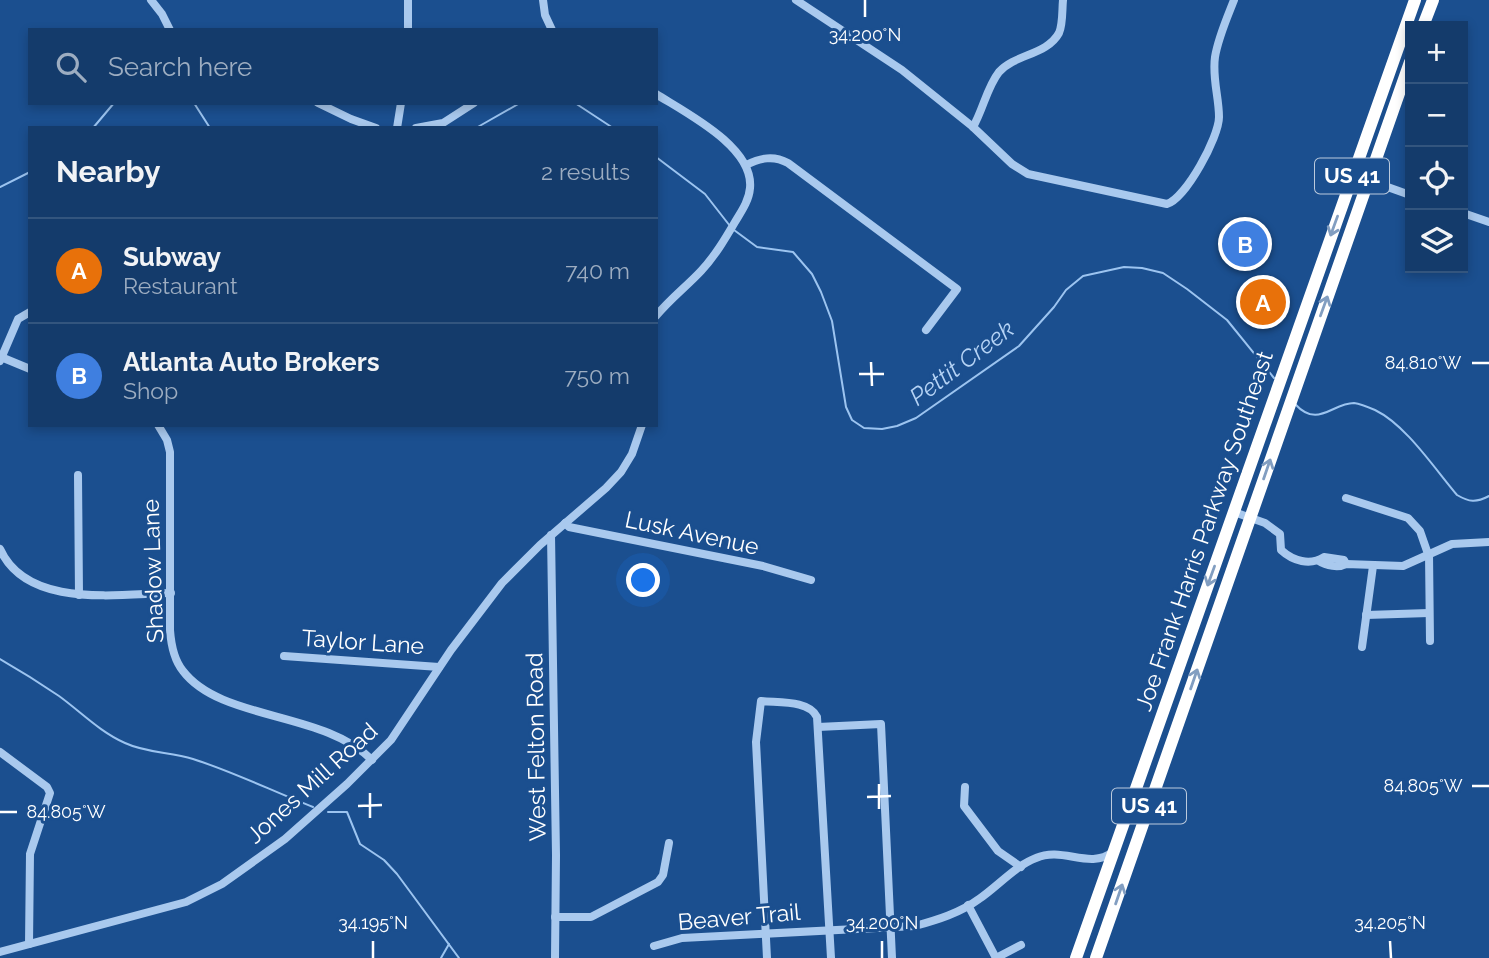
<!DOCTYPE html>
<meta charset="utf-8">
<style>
body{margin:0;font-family:Raleway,sans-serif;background:#214673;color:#f1f3f6}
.controls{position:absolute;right:21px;top:21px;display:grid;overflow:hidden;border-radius:0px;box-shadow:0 4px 10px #0003}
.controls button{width:63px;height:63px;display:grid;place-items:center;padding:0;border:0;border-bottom:2px solid #33557e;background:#143b6b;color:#f1f3f6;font:35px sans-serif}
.you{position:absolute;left:644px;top:581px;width:24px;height:24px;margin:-18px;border:5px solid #fff;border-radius:50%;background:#1a73e8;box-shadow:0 0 0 10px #1a73e833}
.badge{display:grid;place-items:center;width:46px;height:46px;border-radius:50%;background:#8c9099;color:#fff;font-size:23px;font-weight:700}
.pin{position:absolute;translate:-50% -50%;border:4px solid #fff;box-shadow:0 2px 7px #0006}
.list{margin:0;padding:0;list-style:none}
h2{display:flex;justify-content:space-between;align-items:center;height:91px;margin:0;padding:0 28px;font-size:30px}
h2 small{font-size:23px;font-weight:400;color:#9dadc1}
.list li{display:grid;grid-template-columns:46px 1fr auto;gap:21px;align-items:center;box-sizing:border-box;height:105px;padding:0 28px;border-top:2px solid #33557e}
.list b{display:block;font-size:26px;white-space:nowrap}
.list p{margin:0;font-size:23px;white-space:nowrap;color:#9dadc1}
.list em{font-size:23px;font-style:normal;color:#9dadc1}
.icon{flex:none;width:38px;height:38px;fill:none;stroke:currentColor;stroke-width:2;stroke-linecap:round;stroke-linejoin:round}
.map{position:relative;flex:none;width:1489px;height:958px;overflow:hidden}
.search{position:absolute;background:#143b6b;box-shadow:0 4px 10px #0003;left:28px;top:28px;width:630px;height:77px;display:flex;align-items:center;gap:18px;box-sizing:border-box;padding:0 24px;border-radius:0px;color:#9dadc1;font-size:26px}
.panel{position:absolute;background:#143b6b;box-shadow:0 4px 10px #0003;left:28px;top:126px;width:630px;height:301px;border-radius:0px}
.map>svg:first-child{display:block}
</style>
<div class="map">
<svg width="1489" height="958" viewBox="0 0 1489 958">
<rect width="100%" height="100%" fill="#1b4f8f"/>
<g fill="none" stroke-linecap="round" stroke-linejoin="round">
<g stroke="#9cc4f0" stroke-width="2">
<path d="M194,103l16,25"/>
<path d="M575,103l38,25"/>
<path d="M93,128l21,-25"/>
<path d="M476,128l44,-25"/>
<path d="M656,157l49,37 25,32"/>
<path d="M0,187l30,-15"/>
<path d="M734,230l23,17 36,5 19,22 9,18 11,29 14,86 6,13 12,8 18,1 15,-3 19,-8 103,-72 35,-39 12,-17 17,-14 41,-9 18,1 21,5 24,16 40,31 47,58"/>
<path d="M1295,404c23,25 37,-1 59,-1 7,1 14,4 21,7 31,15 59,58 82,85 12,7 19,8 32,1"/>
<path d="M0,659c21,12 40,24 59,37 22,16 41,36 66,47 21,10 46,9 68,16 41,13 79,32 120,48"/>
<path d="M328,812h19l13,32 24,16 13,14 62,84"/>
<path d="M441,958l8,-14"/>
</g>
<g stroke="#a9c9ee" stroke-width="8">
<path d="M151,0l11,14 8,16"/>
<path d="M408,0v30"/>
<path d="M543,0l2,15 7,15"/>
<path d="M796,0l106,70 71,57 39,37 16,10 139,30c19,-6 52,-67 52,-87 0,-20 -7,-39 -4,-60 3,-19 12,-39 19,-57"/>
<path d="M656,94c30,19 98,53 94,94 -1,13 -9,24 -15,34 -10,17 -20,34 -34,49 -14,15 -31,28 -45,45"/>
<path d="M318,103l33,16 25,9"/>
<path d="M973,127c10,-17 14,-40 26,-55 16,-18 48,-17 60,-39 4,-9 3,-23 4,-33"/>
<path d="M397,128l4,-25"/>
<path d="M416,128l27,-5 31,-20"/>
<path d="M746,165c15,-7 27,-10 42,-2l169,126 -31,41"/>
<path d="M1376,167l6,18 28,10"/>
<path d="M1463,213l26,9"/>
<path d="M1,357l29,12"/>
<path d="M0,361l18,-42 12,-7"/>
<path d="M158,425l9,15 3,12v178c1,14 4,30 13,41 38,50 141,40 189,89"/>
<path d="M78,475l1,120"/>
<path d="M1346,498l62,20 12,13 8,23"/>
<path d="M1234,512l31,11 15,11 1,16c12,11 29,16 43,7l20,3 2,4"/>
<path d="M565,523l4,4 194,39 48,14"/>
<path d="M551,535l5,320 -1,103"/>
<path d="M0,549c27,60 117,45 171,44"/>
<path d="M1429,554l1,87"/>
<path d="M1319,561c7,5 20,7 27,3l57,2 49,-22 37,-2"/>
<path d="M1366,615l63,-2"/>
<path d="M1362,647l11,-81"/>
<path d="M284,656l155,11"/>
<path d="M818,727l63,-3 11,234"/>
<path d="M0,752l47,35 3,6 -20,61 -1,90"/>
<path d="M965,787l-1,19 34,45 23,16"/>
<path d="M968,905l28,53"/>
<path d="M555,917h36l67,-35 5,-7 6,-32"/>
<path d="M654,946l28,-8 233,-12c22,-6 45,-13 64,-27 19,-13 36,-33 57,-41 27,-12 53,12 77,-6"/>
<path d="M0,952l186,-50 36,-18 63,-45 62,-55 44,-44 60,-90 51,-67 38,-38 66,-57 15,-16 11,-18 10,-29"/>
<path d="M767,958l-11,-216 5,-41c17,2 48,-1 56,16l14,241"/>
<path d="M996,958l25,-13"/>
</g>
<g stroke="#fff" stroke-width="12">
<path d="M1423,26l10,-26"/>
<path d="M1076,958l339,-958"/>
<path d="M1096,958l314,-896"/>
</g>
</g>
<defs><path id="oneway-shaft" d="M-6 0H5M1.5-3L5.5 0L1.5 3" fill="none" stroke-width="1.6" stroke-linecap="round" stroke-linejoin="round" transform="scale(1.75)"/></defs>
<g stroke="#829ec1">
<use href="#oneway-shaft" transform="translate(1334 226) rotate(110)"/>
<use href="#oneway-shaft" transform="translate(1324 306) rotate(-70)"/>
<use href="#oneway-shaft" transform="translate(1267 469) rotate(-71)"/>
<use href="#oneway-shaft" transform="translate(1211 576) rotate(110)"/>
<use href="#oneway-shaft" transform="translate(1194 679) rotate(-71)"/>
<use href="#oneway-shaft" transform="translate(1119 894) rotate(-71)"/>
</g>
<path fill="none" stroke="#fff" stroke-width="2.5" d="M865,0v17M871,362l1,24M1472,363h17M859,374h25M879,784v25M1472,786h17M370,793v25M867,797l24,-1M358,806l24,-1M0,812h17M373,941v17M882,941v17M1390,941l1,17"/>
<g text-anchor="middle" stroke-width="6" stroke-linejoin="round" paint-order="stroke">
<g fill="#1b4f8f" stroke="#bbcadd" stroke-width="2">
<rect x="1315" y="158.5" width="74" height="35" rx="5"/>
<rect x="1112" y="788.5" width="74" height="35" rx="5"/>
</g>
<g font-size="21" font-weight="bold" fill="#fff">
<text x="1352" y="183">US 41</text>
<text x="1149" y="813">US 41</text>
</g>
<g font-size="23" fill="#fff" stroke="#1b4f8f">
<text transform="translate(1204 531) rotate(-71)" y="8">Joe Frank Harris Parkway Southeast</text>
<text transform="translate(692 533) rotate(12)" y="8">Lusk Avenue</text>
<text transform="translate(153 571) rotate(-92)" y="8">Shadow Lane</text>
<text transform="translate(363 642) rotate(4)" y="8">Taylor Lane</text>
<text transform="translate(536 747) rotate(-91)" y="8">West Felton Road</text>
<text transform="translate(312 783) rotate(-42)" y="8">Jones Mill Road</text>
<text transform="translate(739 917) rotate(-5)" y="8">Beaver Trail</text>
</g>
<g font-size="24" font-style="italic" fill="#b5d3f5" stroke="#1b4f8f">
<text transform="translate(962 363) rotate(-37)" y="8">Pettit Creek</text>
</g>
</g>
<g font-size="18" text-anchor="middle" fill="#fff" stroke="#1b4f8f" stroke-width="6" stroke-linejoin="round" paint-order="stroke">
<text x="865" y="41">34.200°N</text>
<text x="1423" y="369">84.810°W</text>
<text x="1423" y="792">84.805°W</text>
<text x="66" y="818">84.805°W</text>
<text x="373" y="929">34.195°N</text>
<text x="882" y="929">34.200°N</text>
<text x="1390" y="929">34.205°N</text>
</g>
</svg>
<div class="controls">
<button>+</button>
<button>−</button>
<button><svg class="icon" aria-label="locate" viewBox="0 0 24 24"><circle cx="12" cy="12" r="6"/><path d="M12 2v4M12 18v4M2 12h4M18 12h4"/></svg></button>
<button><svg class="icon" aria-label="layers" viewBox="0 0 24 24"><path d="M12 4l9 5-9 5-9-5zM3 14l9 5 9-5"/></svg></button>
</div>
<div class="you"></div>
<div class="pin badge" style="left:1263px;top:302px;background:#e8710a">A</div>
<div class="pin badge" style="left:1245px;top:244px;background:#3f7fe0">B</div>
<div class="search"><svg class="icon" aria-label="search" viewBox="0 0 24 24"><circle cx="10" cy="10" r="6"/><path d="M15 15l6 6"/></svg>Search here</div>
<section class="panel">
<h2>Nearby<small>2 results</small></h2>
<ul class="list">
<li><span class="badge" style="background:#e8710a">A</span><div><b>Subway</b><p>Restaurant</p></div><em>740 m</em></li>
<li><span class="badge" style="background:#3f7fe0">B</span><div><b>Atlanta Auto Brokers</b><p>Shop</p></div><em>750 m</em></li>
</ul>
</section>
</div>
